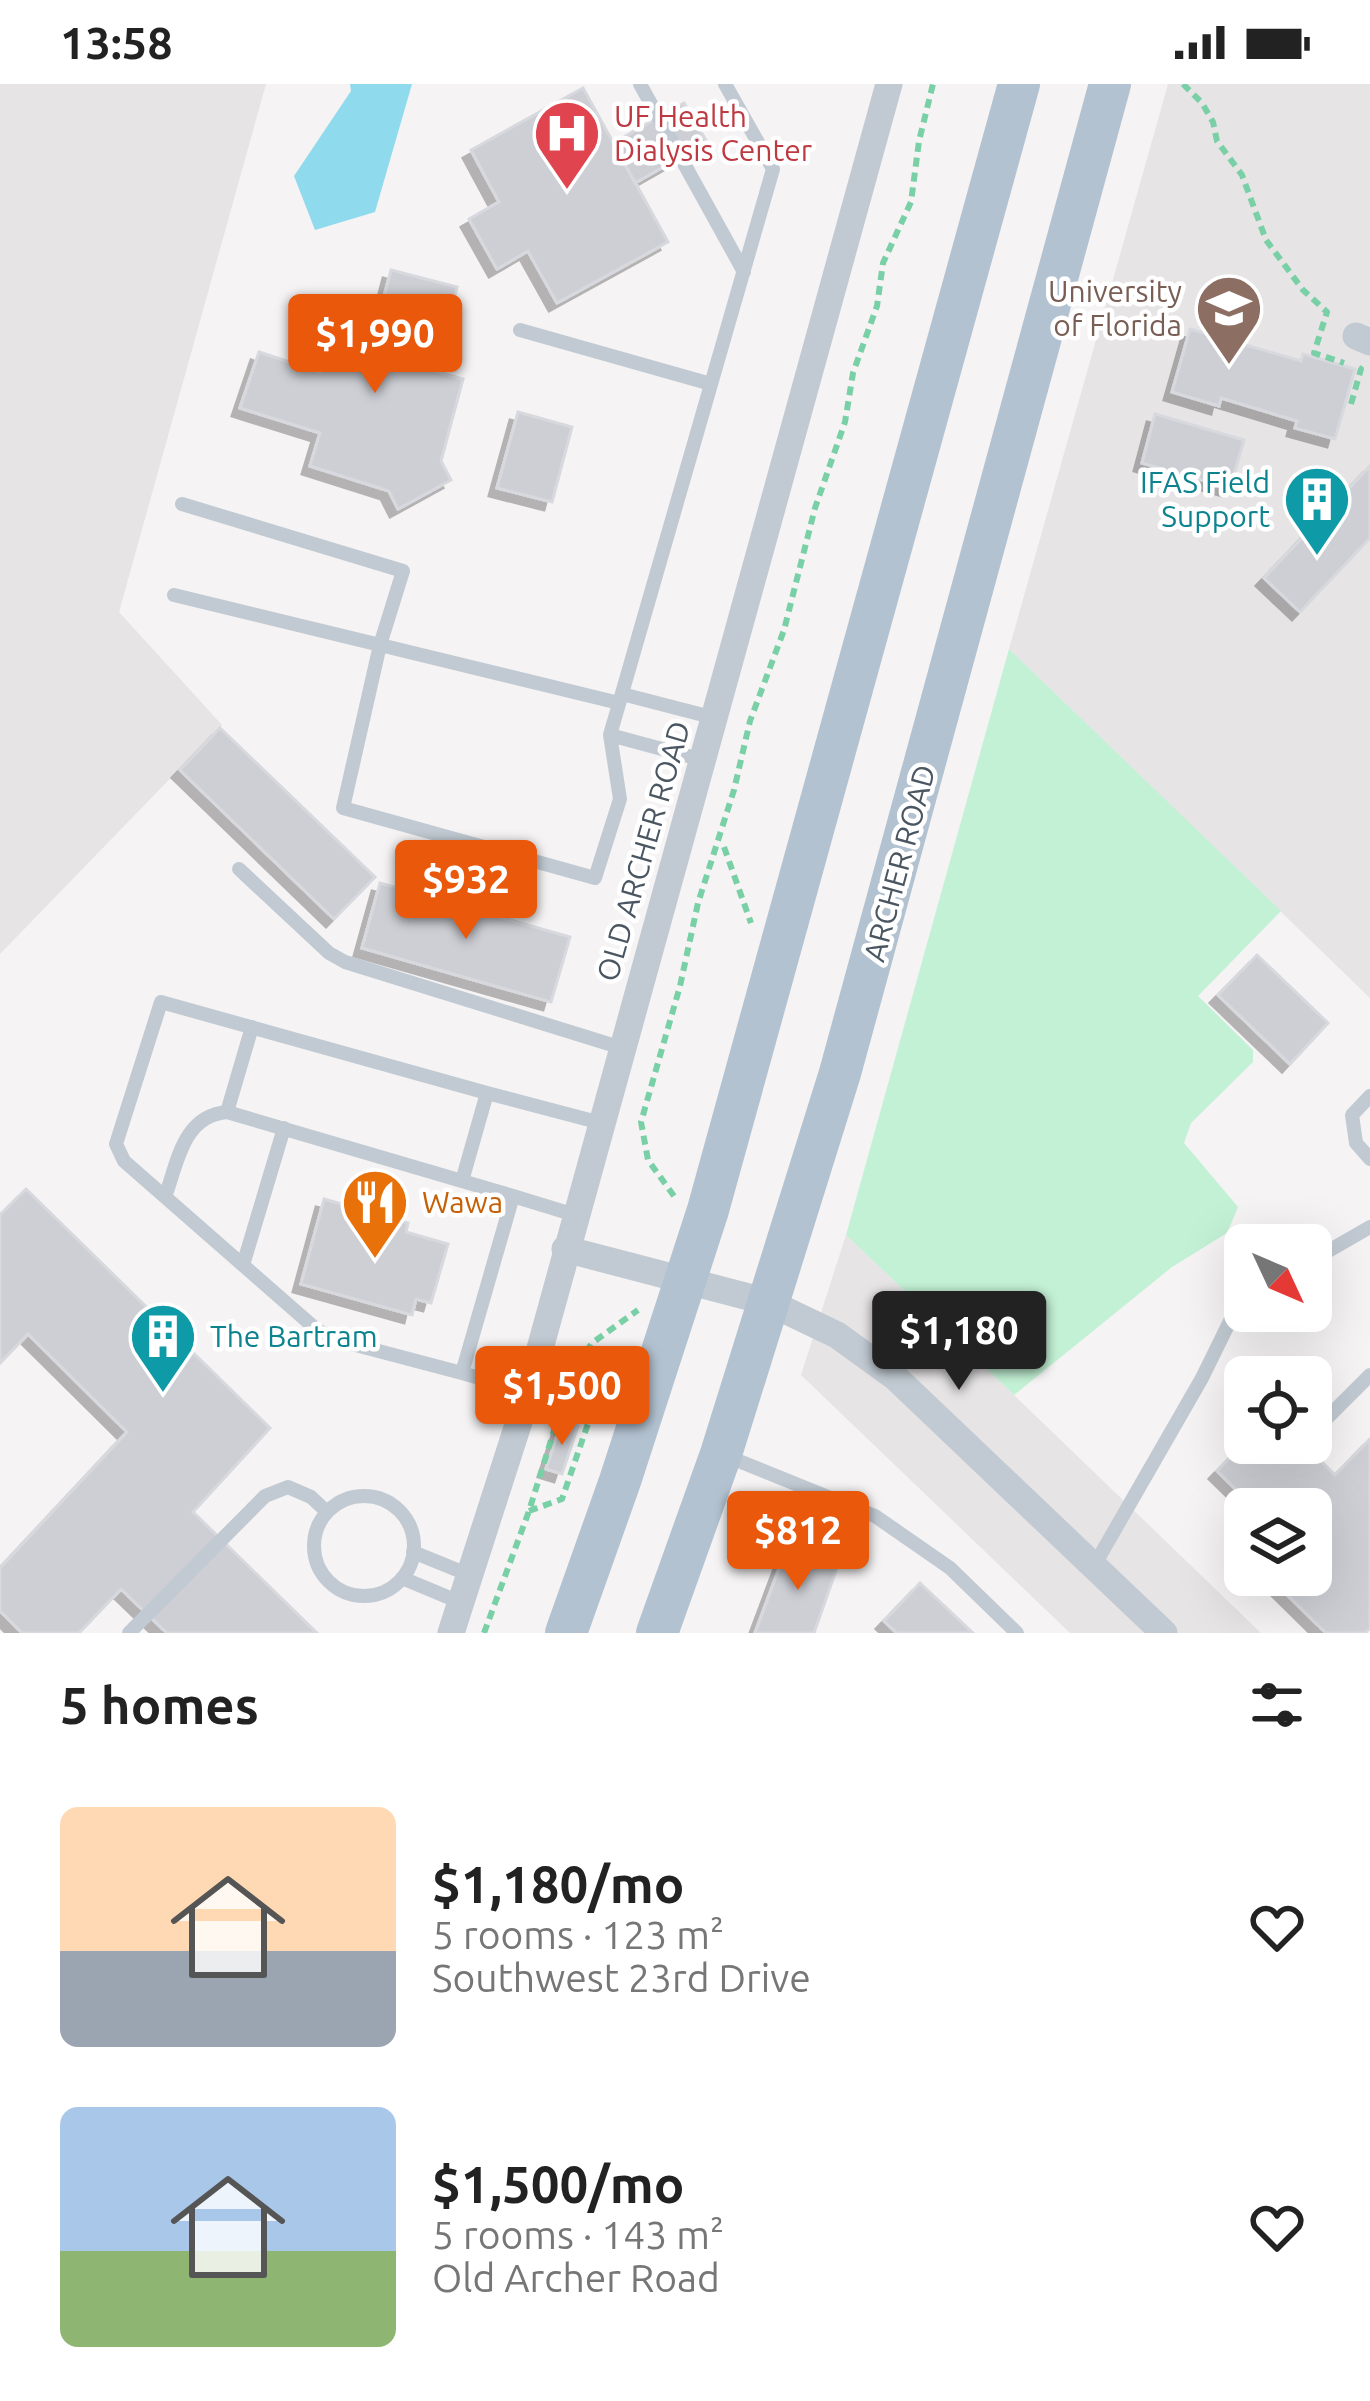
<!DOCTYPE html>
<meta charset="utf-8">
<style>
:root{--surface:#fff;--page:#f6f6f6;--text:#222;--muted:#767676;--accent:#ea580c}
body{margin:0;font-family:Ubuntu,sans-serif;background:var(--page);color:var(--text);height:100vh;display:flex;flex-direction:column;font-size:45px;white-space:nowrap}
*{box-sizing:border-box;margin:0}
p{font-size:39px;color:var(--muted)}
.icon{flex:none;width:66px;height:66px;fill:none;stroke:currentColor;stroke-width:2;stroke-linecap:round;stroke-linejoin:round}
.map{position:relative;height:1549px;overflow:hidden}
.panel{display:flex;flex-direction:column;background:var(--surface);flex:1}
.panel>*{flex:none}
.needle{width:78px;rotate:134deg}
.controls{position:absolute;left:1224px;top:1140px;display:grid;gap:24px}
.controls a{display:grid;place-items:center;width:108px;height:108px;border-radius:18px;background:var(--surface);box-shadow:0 12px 48px #0002;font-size:60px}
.price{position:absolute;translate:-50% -102px;padding:0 27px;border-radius:12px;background:var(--accent);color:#fff;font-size:39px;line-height:78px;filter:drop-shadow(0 3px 6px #0008)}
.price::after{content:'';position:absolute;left:50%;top:72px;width:36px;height:27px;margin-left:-18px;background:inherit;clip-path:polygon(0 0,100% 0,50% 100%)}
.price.current{background:#222;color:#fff}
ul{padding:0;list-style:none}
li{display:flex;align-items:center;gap:36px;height:300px;padding:0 60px}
li span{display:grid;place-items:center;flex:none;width:336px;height:240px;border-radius:18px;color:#555}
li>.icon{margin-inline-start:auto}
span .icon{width:144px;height:144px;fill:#fffc;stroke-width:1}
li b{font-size:51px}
h2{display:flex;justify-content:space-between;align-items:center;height:144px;padding:0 60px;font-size:51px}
.status{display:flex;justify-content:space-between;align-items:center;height:84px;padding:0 60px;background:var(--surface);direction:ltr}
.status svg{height:33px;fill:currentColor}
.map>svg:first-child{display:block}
.education{fill:#e6e4e5}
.green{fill:#c3f1d5}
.water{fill:#90daee}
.building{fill:#cdcfd5;stroke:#d7d9de;stroke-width:3;filter:url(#shadow)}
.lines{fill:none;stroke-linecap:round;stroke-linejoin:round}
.path{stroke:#7ad0a6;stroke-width:6;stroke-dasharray:9 6;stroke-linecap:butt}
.service{stroke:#c1cad2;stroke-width:14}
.minor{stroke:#c1cad2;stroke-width:27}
.primary{stroke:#b3c2d1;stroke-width:42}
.labels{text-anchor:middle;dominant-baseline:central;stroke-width:9;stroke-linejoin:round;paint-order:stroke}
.health-label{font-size:30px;fill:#be3a42;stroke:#fff;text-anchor:start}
.education-label{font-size:30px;fill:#785e54;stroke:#fff;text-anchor:end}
.culture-label{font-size:30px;fill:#0d838f;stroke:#fff;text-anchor:end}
.street-label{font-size:30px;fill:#4a5661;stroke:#fff}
.food-label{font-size:30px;fill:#c56008;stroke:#fff;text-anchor:start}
</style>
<div class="status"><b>13:58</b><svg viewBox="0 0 49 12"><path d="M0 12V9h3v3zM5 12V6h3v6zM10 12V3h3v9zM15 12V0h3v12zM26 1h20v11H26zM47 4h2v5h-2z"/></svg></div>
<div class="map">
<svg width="1370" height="1549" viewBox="0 0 1370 1549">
<defs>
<filter id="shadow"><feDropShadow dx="-8" dy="8" stdDeviation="0" flood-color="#0004"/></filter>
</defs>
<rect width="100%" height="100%" fill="#f5f3f3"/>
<!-- education -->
<path class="education" d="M0,0H266L119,528L222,641L0,870Z
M1168,0H1370V914L1009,565Z
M846,1151L1014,1311L1261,1549H1070L801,1291Z"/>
<!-- green -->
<path class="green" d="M1009,565L1281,827L1198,912L1253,966V978L1191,1039L1184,1059L1238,1123L1227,1149L1172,1183L1014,1311L846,1151Z"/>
<!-- water -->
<path class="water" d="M350,0H412L375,128L315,146L294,92L351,7Z"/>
<!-- building -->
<path class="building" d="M583,4L668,158L557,219L528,167L497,185L469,135L499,118L471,66Z
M684,19L707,58L635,99L613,59Z
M391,186L457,203L435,287L463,295L441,377L451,396L398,425L389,407L310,382L320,349L240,324L259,268L320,288L372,259Z
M1190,245L1301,277L1303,270L1355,285L1335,355L1295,344L1297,337L1221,314L1219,322L1172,308Z
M518,328L572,343L552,418L497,404Z
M1155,330L1244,356L1230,404L1142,379Z
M1370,382V454L1300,528L1264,494Z
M220,644L375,793L334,835L180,686Z
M380,799L570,853L551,918L362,864Z
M1257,871L1328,939L1290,980L1218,911Z
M26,1105L270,1344L193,1428L317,1549H167L121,1505L79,1549H22L0,1527V1484L127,1348L28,1250L0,1279V1131Z
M324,1115L408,1139L406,1148L448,1160L431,1219L416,1215L412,1231L301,1200Z
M562,1337L578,1342L562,1390L546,1385Z
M1370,1355V1544L1365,1549H1326L1267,1491H1311V1425H1256L1217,1387L1245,1358L1303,1359L1335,1391Z
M788,1461L839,1478L814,1549H755Z
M920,1499L973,1549H897L884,1537Z"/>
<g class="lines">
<!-- path -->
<path class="path" d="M1183,0L1202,19L1213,38L1217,57L1242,91L1266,156L1303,206L1327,228L1314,269L1344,279
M1351,320L1361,285L1357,283
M724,763L751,839
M674,1112L648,1076L641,1038L680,902L698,819L734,706L750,637L784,546L815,424L845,338L853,289L877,222L883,179L911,118L919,57L933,0
M529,1427L562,1415L602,1299
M484,1549L529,1427L572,1289L592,1259L638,1226"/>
<!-- service -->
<path class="service" d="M640,0L744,188
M520,246L711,300
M182,420L403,487L380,561L343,724L595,794L620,715L610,651L773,85L725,0
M174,511L619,619
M622,610L715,634
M610,651L703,676
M239,785L329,869L345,878L622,964
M1370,1012L1352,1031L1356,1059L1370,1075
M227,1028L252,943
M513,1112L575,1131
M165,1113C178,1077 183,1032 227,1028L462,1097
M1311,1177L1370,1143
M243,1181L284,1044
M462,1289L333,1255L316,1245L124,1077L116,1060L161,918L487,1009
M528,1308L462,1289L513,1112L462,1097L487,1009L601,1039
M1326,1335L1370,1291
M729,1373L875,1432L950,1484L1017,1549
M314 1462a50 50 0 1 1 100 0a50 50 0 1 1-100 0Z
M413,1468L472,1492
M1094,1482L1202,1294L1230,1237L1245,1225
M402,1494L462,1519
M129,1549L265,1412L288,1403L311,1413L327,1428"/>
<!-- minor -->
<path class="minor" d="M1356,252L1370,258
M565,1165L768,1218L837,1251L895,1293L1164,1549
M451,1549L525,1319L889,0"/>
<!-- primary -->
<path class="primary" d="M566,1549L620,1397L708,1126L1019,0
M657,1549L721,1370L840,989L1110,0"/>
</g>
<!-- icons -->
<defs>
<symbol id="hospital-pin" viewBox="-11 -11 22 30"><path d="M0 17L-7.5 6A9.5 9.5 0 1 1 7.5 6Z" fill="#e0444e" stroke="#fff"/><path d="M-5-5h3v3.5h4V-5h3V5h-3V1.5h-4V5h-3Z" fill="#fff"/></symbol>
<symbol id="university-pin" viewBox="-11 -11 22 30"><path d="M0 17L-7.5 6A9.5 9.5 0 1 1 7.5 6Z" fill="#8d6e63" stroke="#fff"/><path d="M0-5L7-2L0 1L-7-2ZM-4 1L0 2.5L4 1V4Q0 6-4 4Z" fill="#fff"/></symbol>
<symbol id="building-pin" viewBox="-11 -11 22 30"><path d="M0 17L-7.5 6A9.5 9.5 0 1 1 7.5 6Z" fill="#0f9aa8" stroke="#fff"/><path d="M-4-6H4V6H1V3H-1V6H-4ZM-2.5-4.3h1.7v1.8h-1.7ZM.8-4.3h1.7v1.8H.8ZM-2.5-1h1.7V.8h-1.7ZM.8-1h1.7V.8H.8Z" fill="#fff"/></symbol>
<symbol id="restaurant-pin" viewBox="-11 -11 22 30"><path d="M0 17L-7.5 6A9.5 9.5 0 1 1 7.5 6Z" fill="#e8710a" stroke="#fff"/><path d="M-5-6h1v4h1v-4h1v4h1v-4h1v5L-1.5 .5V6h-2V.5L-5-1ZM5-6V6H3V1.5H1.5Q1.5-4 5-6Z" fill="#fff"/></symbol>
</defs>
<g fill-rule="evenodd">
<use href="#hospital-pin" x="529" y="11" width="76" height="104"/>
<use href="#university-pin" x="1191" y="186" width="76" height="104"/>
<use href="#building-pin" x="1279" y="377" width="76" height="104"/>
<use href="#restaurant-pin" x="337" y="1080" width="76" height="104"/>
<use href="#building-pin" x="125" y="1214" width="76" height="104"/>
</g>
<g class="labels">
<!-- health labels -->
<g class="health-label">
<text x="614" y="32">UF Health<tspan x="614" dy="34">Dialysis Center</tspan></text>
</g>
<!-- education labels -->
<g class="education-label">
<text x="1182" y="207">University<tspan x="1182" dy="34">of Florida</tspan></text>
</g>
<!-- culture labels -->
<g class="culture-label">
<text x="1270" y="398">IFAS Field<tspan x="1270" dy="34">Support</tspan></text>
<text x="210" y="1252" text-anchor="start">The Bartram</text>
</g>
<!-- street labels -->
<g class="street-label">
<text transform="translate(643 767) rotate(-74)">OLD ARCHER ROAD</text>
<text transform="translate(899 779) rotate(-75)">ARCHER ROAD</text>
</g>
<!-- food labels -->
<g class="food-label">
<text x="422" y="1118">Wawa</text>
</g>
</g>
</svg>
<div class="controls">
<a><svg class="needle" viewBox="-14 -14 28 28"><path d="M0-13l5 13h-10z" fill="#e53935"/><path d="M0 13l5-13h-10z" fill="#767676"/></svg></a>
<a><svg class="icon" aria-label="locate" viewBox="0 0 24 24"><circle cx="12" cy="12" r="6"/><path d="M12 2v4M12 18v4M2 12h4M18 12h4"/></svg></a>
<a><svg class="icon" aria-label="layers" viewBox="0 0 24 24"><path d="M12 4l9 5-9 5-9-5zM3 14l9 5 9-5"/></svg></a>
</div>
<b class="price" style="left:375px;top:312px">$1,990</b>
<b class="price" style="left:466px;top:858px">$932</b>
<b class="price current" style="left:959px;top:1309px">$1,180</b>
<b class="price" style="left:562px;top:1364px">$1,500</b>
<b class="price" style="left:798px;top:1509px">$812</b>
</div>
<section class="panel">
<h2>5 homes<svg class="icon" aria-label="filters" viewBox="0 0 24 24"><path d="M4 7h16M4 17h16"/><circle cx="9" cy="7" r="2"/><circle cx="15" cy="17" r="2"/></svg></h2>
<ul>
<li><span style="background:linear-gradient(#ffd9b3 60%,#9aa5b1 0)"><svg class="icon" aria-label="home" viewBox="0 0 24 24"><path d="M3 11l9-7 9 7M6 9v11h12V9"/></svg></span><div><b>$1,180/mo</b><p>5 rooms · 123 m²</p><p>Southwest 23rd Drive</p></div><svg class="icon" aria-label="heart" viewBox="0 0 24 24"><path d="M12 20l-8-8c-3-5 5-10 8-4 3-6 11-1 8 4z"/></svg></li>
<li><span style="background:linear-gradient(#a9c7e8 60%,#8fb573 0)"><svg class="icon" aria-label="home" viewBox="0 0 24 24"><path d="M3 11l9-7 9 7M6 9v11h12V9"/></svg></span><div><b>$1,500/mo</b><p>5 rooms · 143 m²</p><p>Old Archer Road</p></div><svg class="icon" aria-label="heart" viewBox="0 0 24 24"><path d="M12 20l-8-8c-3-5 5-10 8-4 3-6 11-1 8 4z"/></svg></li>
</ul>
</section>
